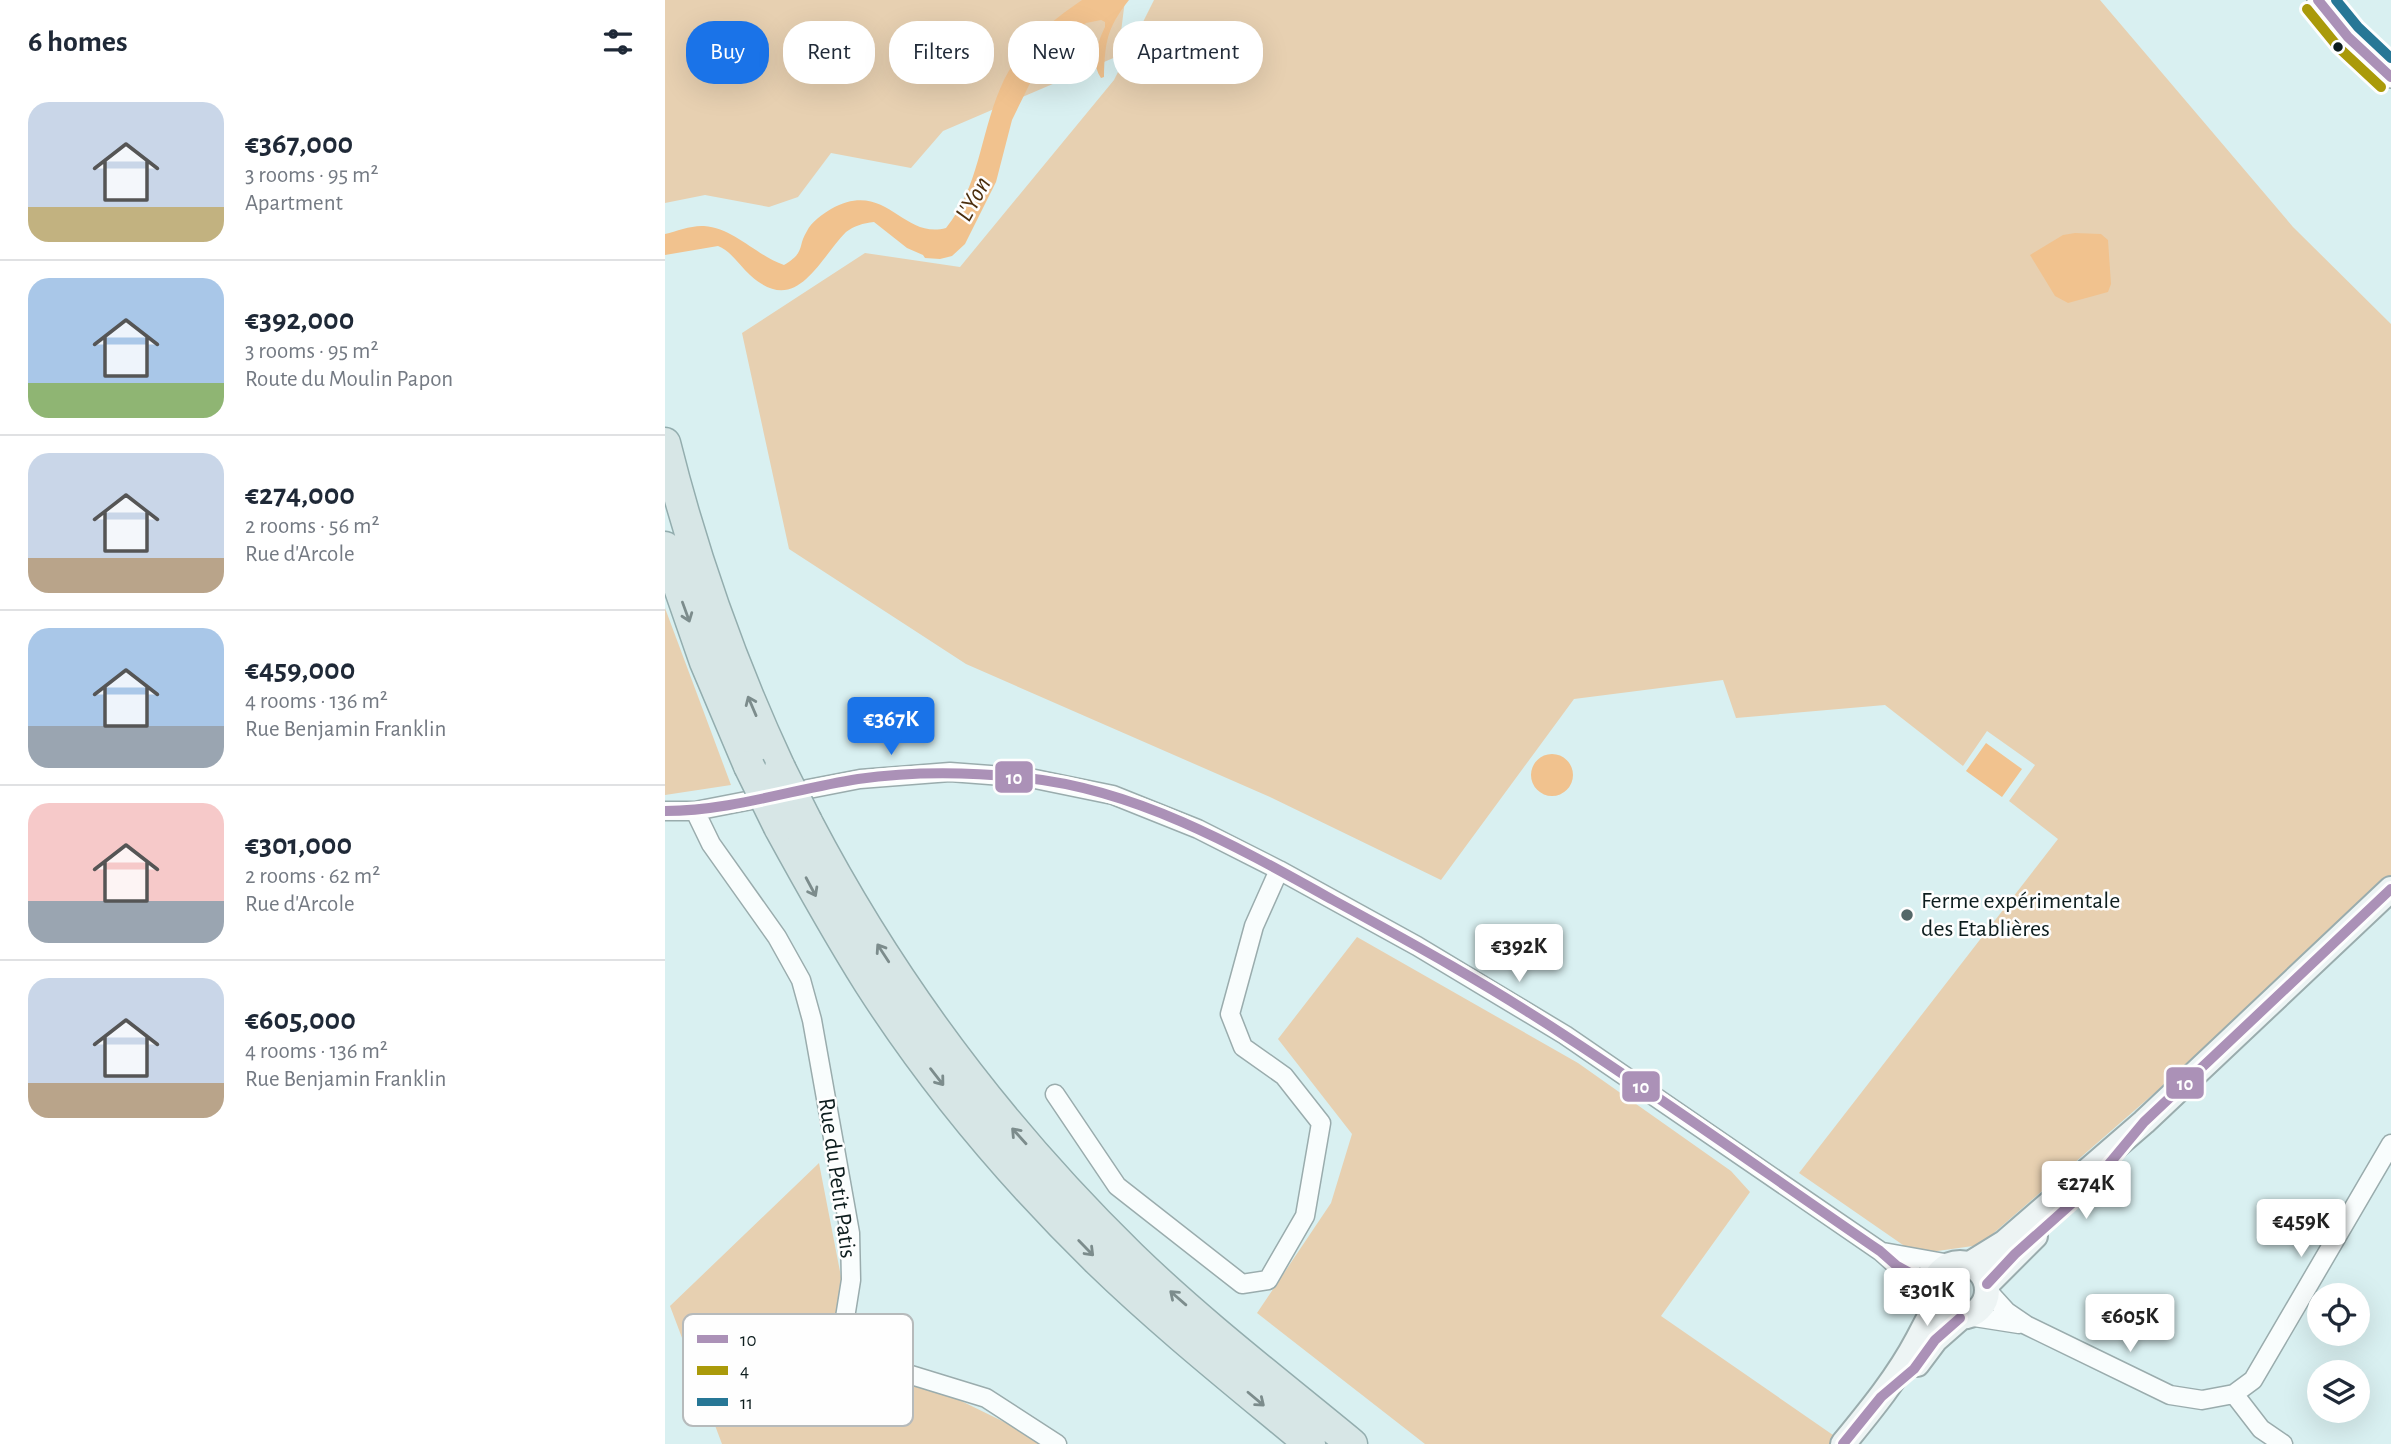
<!DOCTYPE html>
<meta charset="utf-8">
<style>
:root{--surface:#fff;--page:#f2f2f3;--text:#1f2937;--muted:#747a83;--line:#e0e1e3;--accent:#1a73e8}
body{margin:0;font-family:"Alegreya Sans",sans-serif;background:var(--page);color:var(--text);height:100vh;display:flex;flex-direction:column;font-size:26px;white-space:nowrap}
*{box-sizing:border-box;margin:0}
p{font-size:23px;color:var(--muted)}
.icon{flex:none;width:38px;height:38px;fill:none;stroke:currentColor;stroke-width:2;stroke-linecap:round;stroke-linejoin:round}
.map{position:relative;flex:1;overflow:hidden}
.sheet{display:flex;flex-direction:column;background:var(--surface);width:665px}
.sheet>*{flex:none}
.guide{position:absolute;left:21px;top:21px;width:665px;height:63px;display:flex;gap:14px}
.tools{position:absolute;left:1642px;top:1283px;display:grid;gap:14px}
.tools a{display:grid;place-items:center;width:63px;height:63px;border-radius:50%;background:var(--surface);box-shadow:0 7px 28px #0002;font-size:35px}
.price{position:absolute;translate:-50% -60px;padding:0 16px;border-radius:7px;background:#fff;color:#222;font-size:23px;line-height:46px;filter:drop-shadow(0 2px 4px #0008)}
.price::after{content:'';position:absolute;left:50%;top:42px;width:21px;height:16px;margin-left:-10px;background:inherit;clip-path:polygon(0 0,100% 0,50% 100%)}
.price.selected{background:var(--accent);color:#fff}
ul{padding:0;list-style:none}
li{display:flex;align-items:center;gap:21px;height:175px;padding:0 28px}
li+li{border-top:2px solid var(--line)}
li span{display:grid;place-items:center;flex:none;width:196px;height:140px;border-radius:21px;color:#555}
li>.icon{margin-inline-start:auto}
span .icon{width:84px;height:84px;fill:#fffc;stroke-width:1}
li b{font-size:30px}
h2{display:flex;justify-content:space-between;align-items:center;height:84px;padding:0 28px;font-size:30px}
.pill{padding:0 24px;border-radius:28px;background:var(--surface);box-shadow:0 7px 28px #0002;font-size:24px;line-height:63px}
.pill.selected{background:var(--accent);color:#fff}
main{display:flex;flex:1;min-height:0}
.map>svg:first-child{display:block}
.green{fill:#e7d0b1}
.water{fill:#f1c28e}
.lines{fill:none;stroke-linecap:round;stroke-linejoin:round}
.minor-casing{stroke:#9aacad;stroke-width:21}
.tertiary-casing{stroke:#9aacad;stroke-width:24}
.secondary-casing{stroke:#9aacad;stroke-width:28}
.trunk-casing{stroke:#93adae;stroke-width:33}
.minor{stroke:#f9fdfd;stroke-width:18}
.tertiary{stroke:#f9fdfd;stroke-width:21}
.secondary{stroke:#edf4f4;stroke-width:24}
.trunk{stroke:#d7e6e6;stroke-width:30}
.trunk-bridge-casing{stroke:#93adae;stroke-width:33;stroke-linecap:butt}
.trunk-bridge{stroke:#d7e6e6;stroke-width:30}
.bus-1-casing{stroke:#fefefe;stroke-width:16}
.bus-2-casing{stroke:#fefefe;stroke-width:16}
.bus-3-casing{stroke:#fefefe;stroke-width:16}
.bus-1{stroke:#ab91b7;stroke-width:10}
.bus-2{stroke:#aa9a0a;stroke-width:10}
.bus-3{stroke:#277796;stroke-width:10}
.oneway{stroke:#7c8c8c}
.bus-dot{fill:#0d1d1e;stroke:#fefefe;stroke-width:2.5}
.poi-dot{fill:#546768;stroke:#fefefe;stroke-width:2.5}
.labels{text-anchor:middle;dominant-baseline:central;stroke-width:5;stroke-linejoin:round;paint-order:stroke}
.poi-label{font-size:24px;fill:#0d1d1e;stroke:#fefefe;text-anchor:start}
.street-label{font-size:24px;fill:#0d1d1e;stroke:#fefefe}
.water-label{font-size:26px;font-style:italic;fill:#4b2d0c;stroke:#fefefe}
.key{fill:#fefefe;stroke:#b6babb;stroke-width:2}
.key-label{font-size:19px;fill:#0d1d1e}
.line-badge{stroke:#fefefe;stroke-width:2.5}
.badge-label{font-size:19px;text-anchor:middle;font-weight:bold;fill:#fff}
</style>
<main>
<section class="sheet">
<h2>6 homes<svg class="icon" aria-label="filters" viewBox="0 0 24 24"><path d="M4 7h16M4 17h16"/><circle cx="9" cy="7" r="2"/><circle cx="15" cy="17" r="2"/></svg></h2>
<ul>
<li><span style="background:linear-gradient(#c9d6e8 75%,#c2b280 0)"><svg class="icon" aria-label="home" viewBox="0 0 24 24"><path d="M3 11l9-7 9 7M6 9v11h12V9"/></svg></span><div><b>€367,000</b><p>3 rooms · 95 m²</p><p>Apartment</p></div></li>
<li><span style="background:linear-gradient(#a9c7e8 75%,#8fb573 0)"><svg class="icon" aria-label="home" viewBox="0 0 24 24"><path d="M3 11l9-7 9 7M6 9v11h12V9"/></svg></span><div><b>€392,000</b><p>3 rooms · 95 m²</p><p>Route du Moulin Papon</p></div></li>
<li><span style="background:linear-gradient(#c9d6e8 75%,#b9a48a 0)"><svg class="icon" aria-label="home" viewBox="0 0 24 24"><path d="M3 11l9-7 9 7M6 9v11h12V9"/></svg></span><div><b>€274,000</b><p>2 rooms · 56 m²</p><p>Rue d'Arcole</p></div></li>
<li><span style="background:linear-gradient(#a9c7e8 70%,#9aa5b1 0)"><svg class="icon" aria-label="home" viewBox="0 0 24 24"><path d="M3 11l9-7 9 7M6 9v11h12V9"/></svg></span><div><b>€459,000</b><p>4 rooms · 136 m²</p><p>Rue Benjamin Franklin</p></div></li>
<li><span style="background:linear-gradient(#f6c9c9 70%,#9aa5b1 0)"><svg class="icon" aria-label="home" viewBox="0 0 24 24"><path d="M3 11l9-7 9 7M6 9v11h12V9"/></svg></span><div><b>€301,000</b><p>2 rooms · 62 m²</p><p>Rue d'Arcole</p></div></li>
<li><span style="background:linear-gradient(#c9d6e8 75%,#b9a48a 0)"><svg class="icon" aria-label="home" viewBox="0 0 24 24"><path d="M3 11l9-7 9 7M6 9v11h12V9"/></svg></span><div><b>€605,000</b><p>4 rooms · 136 m²</p><p>Rue Benjamin Franklin</p></div></li>
</ul>
</section>
<div class="map">
<svg width="1726" height="1444" viewBox="0 0 1726 1444">
<rect width="100%" height="100%" fill="#d9f0f1"/>
<!-- green -->
<path class="green" d="M0,0H460L453,56L278,131L246,168L166,153L133,197L104,207L40,195L0,203Z
M489,0H1435L1628,227L1726,324V887L1315,1245L1251,1254L1134,1173L1393,839L1344,801L1370,765L1322,731L1298,766L1220,705L1071,718L1058,680L909,699L776,880L605,797L301,664L124,549L77,333L200,253L295,267L449,80Z
M0,608L66,785L0,795Z
M692,937L913,1063L1066,1171L1085,1192L996,1316L1181,1444H760L592,1313L666,1203L687,1134L613,1039Z
M154,1163L190,1349L384,1444H57L5,1306Z"/>
<!-- water -->
<path class="water" d="M417,0H464C442,28 440,41 439,77L436,78C425,62 432,44 440,27V22L436,20L421,23L405,35L394,38L372,61L367,79L347,120L331,182L300,244L287,256L275,259L260,258L258,255L242,248L209,222C198,223 189,226 181,232C152,262 131,317 85,275C75,266 65,250 53,246L0,255V234C12,231 27,225 39,226C69,228 92,256 119,265C141,252 132,247 142,231C146,222 158,214 166,209C221,178 237,240 281,228C314,187 315,136 335,89C350,51 383,23 417,0Z
M1410,233L1436,234L1443,240L1446,284L1443,292L1403,303L1390,296L1365,255L1398,235Z
M1321,743L1357,769L1337,797L1301,771Z
M866 775a21 21 0 1 1 42 0a21 21 0 1 1-42 0Z"/>
<g class="lines">
<defs>
<path id="minor" d="M0,811H30L195,779L285,772L365,778L448,795L533,829L614,870L752,946L900,1035L1215,1251L1232,1266L1267,1285
M30,811L46,844L112,937L136,980L147,1020L185,1233L186,1280L179,1324L184,1342L207,1363L321,1398L392,1444
M390,1094L452,1186L577,1284L603,1280L640,1216L656,1123L619,1076L578,1047L565,1014L589,926L614,870
M1218,1252L1285,1264
M1322,1290L1342,1312L1361,1325L1505,1395L1537,1400L1569,1394L1588,1380L1726,1144
M1303,1316L1354,1324
M1569,1394L1596,1429L1618,1444"/>
<path id="tertiary" d="M1653,0L1683,37L1726,77"/>
<path id="secondary" d="M1268 1290a27 27 0 1 1 54 0a27 27 0 1 1-54 0Z
M1305,1264L1339,1243L1479,1122L1726,889
M1322,1284L1370,1236
M1252,1364L1270,1340L1295,1318
M1178,1444C1205,1411 1233,1377 1253,1339C1259,1328 1264,1317 1272,1305"/>
<path id="trunk" d="M0,443C28,555 66,663 115,768
M0,547L40,662L84,766
M142,822C226,983 336,1129 466,1256C535,1323 613,1383 687,1444
M114,827C143,880 172,932 204,983C268,1083 348,1178 433,1261C500,1326 573,1384 645,1444"/>
</defs>
<!-- minor casing -->
<use href="#minor" class="minor-casing"/>
<!-- tertiary casing -->
<use href="#tertiary" class="tertiary-casing"/>
<!-- secondary casing -->
<use href="#secondary" class="secondary-casing"/>
<!-- trunk casing -->
<use href="#trunk" class="trunk-casing"/>
<!-- minor -->
<use href="#minor" class="minor"/>
<!-- tertiary -->
<use href="#tertiary" class="tertiary"/>
<!-- secondary -->
<use href="#secondary" class="secondary"/>
<!-- trunk -->
<use href="#trunk" class="trunk"/>
<defs>
<path id="trunk-bridge" d="M84,766L114,827
M115,768L142,822"/>
</defs>
<!-- trunk-bridge casing -->
<use href="#trunk-bridge" class="trunk-bridge-casing"/>
<!-- trunk-bridge -->
<use href="#trunk-bridge" class="trunk-bridge"/>
<defs>
<path id="bus-1" d="M1653,0L1683,37L1726,77
M0,811C65,811 129,789 193,779C249,771 306,772 362,778C473,790 573,847 668,900C747,943 827,987 902,1037C1008,1106 1111,1180 1215,1251L1232,1266L1267,1285
M1322,1284L1350,1254L1424,1188L1479,1122L1726,889
M1178,1444L1216,1397L1249,1369L1270,1340L1295,1318"/>
<path id="bus-2" d="M1642,9L1673,47L1716,87"/>
<path id="bus-3" d="M1671,0L1693,27L1726,58"/>
</defs>
<!-- bus-1 casing -->
<use href="#bus-1" class="bus-1-casing"/>
<!-- bus-2 casing -->
<use href="#bus-2" class="bus-2-casing"/>
<!-- bus-3 casing -->
<use href="#bus-3" class="bus-3-casing"/>
<!-- bus-1 -->
<use href="#bus-1" class="bus-1"/>
<!-- bus-2 -->
<use href="#bus-2" class="bus-2"/>
<!-- bus-3 -->
<use href="#bus-3" class="bus-3"/>
</g>
<!-- one-way arrows -->
<defs><path id="oneway-shaft" d="M-6 0H5M1.5-3L5.5 0L1.5 3" fill="none" stroke-width="1.6" stroke-linecap="round" stroke-linejoin="round" transform="scale(1.75)"/></defs>
<g class="oneway">
<use href="#oneway-shaft" transform="translate(21 612) rotate(70)"/>
<use href="#oneway-shaft" transform="translate(87 706) rotate(-113)"/>
<use href="#oneway-shaft" transform="translate(146 887) rotate(62)"/>
<use href="#oneway-shaft" transform="translate(218 953) rotate(-123)"/>
<use href="#oneway-shaft" transform="translate(272 1077) rotate(52)"/>
<use href="#oneway-shaft" transform="translate(354 1136) rotate(-132)"/>
<use href="#oneway-shaft" transform="translate(421 1248) rotate(46)"/>
<use href="#oneway-shaft" transform="translate(513 1298) rotate(-139)"/>
<use href="#oneway-shaft" transform="translate(591 1399) rotate(40)"/>
</g>
<!-- markers -->
<circle class="bus-dot" cx="1673" cy="47" r="6"/>
<circle class="poi-dot" cx="1242" cy="915" r="7"/>
<g class="labels">
<!-- poi labels -->
<g class="poi-label">
<text x="1256" y="901">Ferme expérimentale<tspan x="1256" dy="28">des Etablières</tspan></text>
</g>
<!-- street labels -->
<g class="street-label">
<text transform="translate(172 1178) rotate(82)">Rue du Petit Patis</text>
</g>
<!-- water labels -->
<g class="water-label">
<text transform="translate(308 199) rotate(-61)">L'Yon</text>
</g>
</g>
<!-- legend -->
<rect x="18" y="1314" width="230" height="112" rx="10" class="key"/>
<rect x="32" y="1335" width="31" height="8" fill="#ab91b7"/>
<rect x="32" y="1366" width="31" height="9" fill="#aa9a0a"/>
<rect x="32" y="1398" width="31" height="8" fill="#277796"/>
<g class="key-label">
<text x="75" y="1346">10</text>
<text x="75" y="1377">4</text>
<text x="75" y="1409">11</text>
</g>
<g class="line-badge">
<rect x="329" y="760" width="40" height="34" rx="7" fill="#ab91b7"/>
<rect x="1500" y="1066" width="40" height="34" rx="7" fill="#ab91b7"/>
<rect x="956" y="1070" width="40" height="33" rx="7" fill="#ab91b7"/>
</g>
<g class="badge-label">
<text x="349" y="784">10</text>
<text x="1520" y="1090">10</text>
<text x="976" y="1093">10</text>
</g>
</svg>
<div class="tools">
<a><svg class="icon" aria-label="locate" viewBox="0 0 24 24"><circle cx="12" cy="12" r="6"/><path d="M12 2v4M12 18v4M2 12h4M18 12h4"/></svg></a>
<a><svg class="icon" aria-label="layers" viewBox="0 0 24 24"><path d="M12 4l9 5-9 5-9-5zM3 14l9 5 9-5"/></svg></a>
</div>
<b class="price selected" style="left:226px;top:757px">€367K</b>
<b class="price" style="left:854px;top:984px">€392K</b>
<b class="price" style="left:1421px;top:1221px">€274K</b>
<b class="price" style="left:1636px;top:1259px">€459K</b>
<b class="price" style="left:1262px;top:1328px">€301K</b>
<b class="price" style="left:1465px;top:1354px">€605K</b>
<div class="guide">
<a class="pill selected">Buy</a>
<a class="pill">Rent</a>
<a class="pill">Filters</a>
<a class="pill">New</a>
<a class="pill">Apartment</a>
</div>
</div>
</main>
